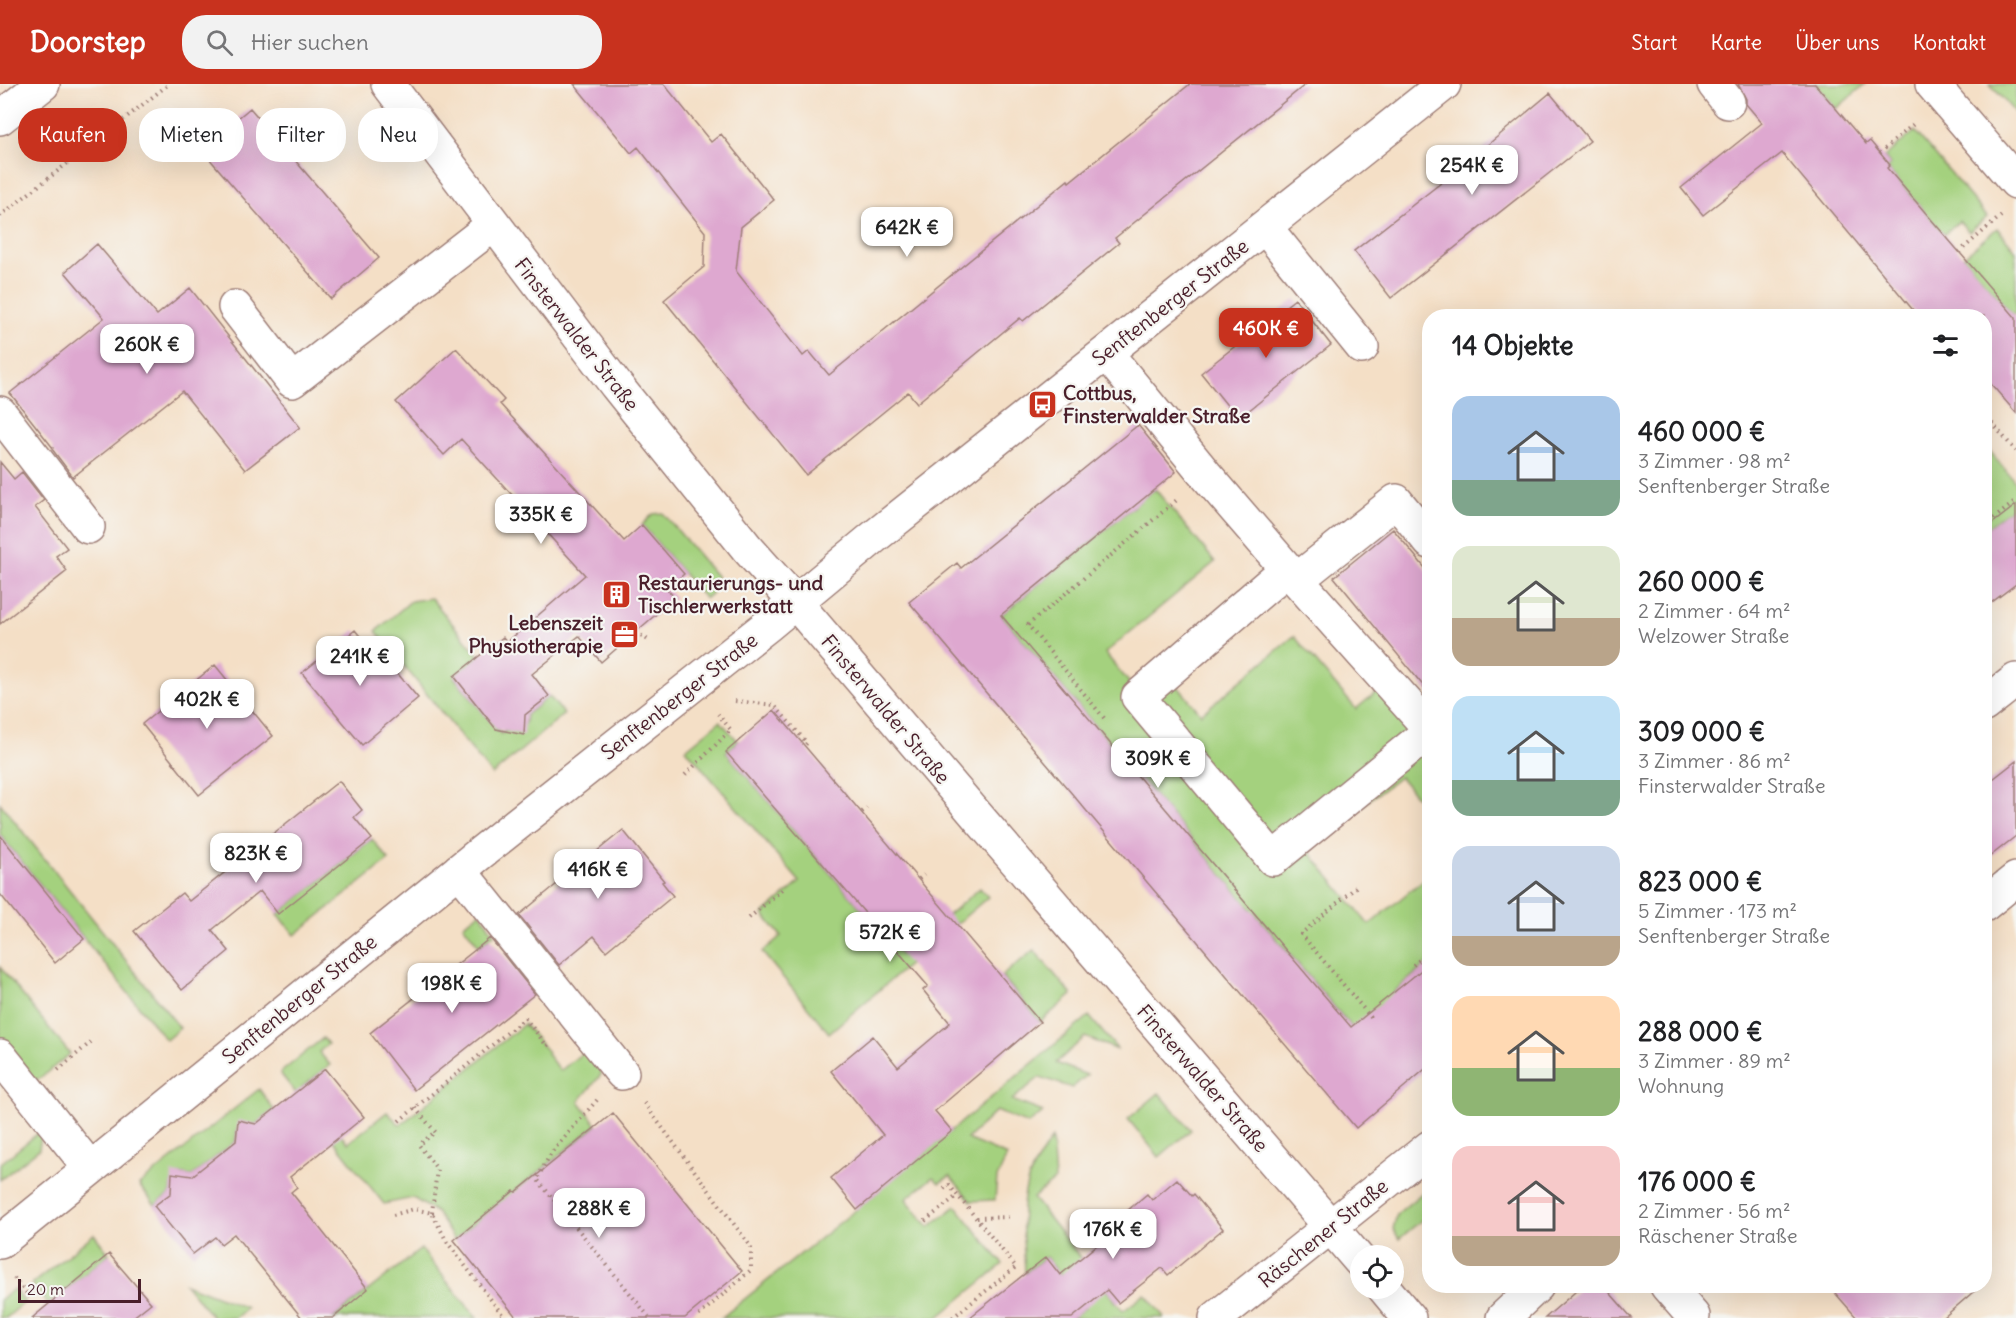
<!DOCTYPE html>
<html lang="de">
<meta charset="utf-8">
<style>
:root{--surface:#fff;--page:#f2f2f2;--text:#202124;--muted:#757577;--accent:#c8321e}
body{margin:0;font-family:Delius,sans-serif;background:var(--page);color:var(--text);height:100vh;display:flex;flex-direction:column;font-size:22px;white-space:nowrap}
*{box-sizing:border-box;margin:0}
p{font-size:20px;color:var(--muted)}
.icon{flex:none;width:33px;height:33px;fill:none;stroke:currentColor;stroke-width:2;stroke-linecap:round;stroke-linejoin:round}
.map{position:relative;flex:1;overflow:hidden}
.drawer{position:absolute;left:1422px;top:225px;width:570px;height:984px;display:flex;flex-direction:column;background:var(--surface);border-radius:24px;box-shadow:0 6px 24px #0002}
.drawer>*{flex:none}
.banner{position:absolute;left:18px;top:24px;width:570px;height:54px;display:flex;gap:12px}
.fabs{position:absolute;left:1350px;top:1161px;display:grid;gap:12px}
.fabs a{display:grid;place-items:center;width:54px;height:54px;border-radius:50%;background:var(--surface);box-shadow:0 6px 24px #0002;font-size:30px}
.scale{position:absolute;left:18px;bottom:15px;width:123px;box-sizing:border-box;padding-left:6px;border:3px solid #4a1f2b;border-top:0;font-size:16px;line-height:21px;white-space:nowrap;color:#4a1f2b;-webkit-text-stroke:4px #f6f6f2;paint-order:stroke}
.price{position:absolute;translate:-50% -51px;padding:0 14px;border-radius:12px;background:#fff;color:#222;font-size:20px;line-height:39px;filter:drop-shadow(0 2px 3px #0008)}
.price::after{content:'';position:absolute;left:50%;top:36px;width:18px;height:14px;margin-left:-9px;background:inherit;clip-path:polygon(0 0,100% 0,50% 100%)}
.price.current{background:var(--accent);color:#fff}
ul{padding:0;list-style:none}
li{display:flex;align-items:center;gap:18px;height:150px;padding:0 30px}
li span{display:grid;place-items:center;flex:none;width:168px;height:120px;border-radius:18px;color:#555}
li>.icon{margin-inline-start:auto}
span .icon{width:72px;height:72px;fill:#fffc;stroke-width:1}
li b{font-size:26px}
h2{display:flex;justify-content:space-between;align-items:center;height:72px;padding:0 30px;font-size:26px}
.pill{padding:0 21px;border-radius:24px;background:var(--surface);box-shadow:0 6px 24px #0002;font-size:21px;line-height:54px}
.pill.current{background:var(--accent);color:#fff}
header{display:flex;align-items:center;gap:36px;box-sizing:border-box;height:84px;padding:0 30px;background:var(--accent);color:#fff}
header strong{font-size:28px}
nav{display:flex;gap:33px;margin-inline-start:auto;font-size:21px}
.search{width:420px;height:54px;background:var(--page);display:flex;align-items:center;gap:15px;box-sizing:border-box;padding:0 21px;border-radius:24px;color:var(--muted);font-size:22px}
.map>svg:first-child{display:block}
.green{fill:#a4d17e;stroke:#777854;stroke-width:1.5}
.building{fill:#dea8d0}
.lines{fill:none;stroke-linecap:round;stroke-linejoin:round}
.minor-casing{stroke:#9f7f78;stroke-width:36}
.path{stroke:#9f7f78;stroke-width:4;stroke-dasharray:1.5 4.5;stroke-linecap:butt}
.minor{stroke:#fff;stroke-width:33}
.labels{text-anchor:middle;dominant-baseline:central;stroke-width:4.5;stroke-linejoin:round;paint-order:stroke}
.street-label{font-size:20px;fill:#4a1f2b;stroke:#f6f6f2}
.poi-label{font-size:20px;font-weight:bold;fill:#4a1f2b;stroke:#f6f6f2;text-anchor:start}
</style>
<header>
<strong>Doorstep</strong>
<div class="search"><svg class="icon" aria-label="search" viewBox="0 0 24 24"><circle cx="10" cy="10" r="6"/><path d="M15 15l6 6"/></svg>Hier suchen</div>
<nav><a>Start</a><a>Karte</a><a>Über uns</a><a>Kontakt</a></nav>
</header>
<div class="map">
<svg width="2016" height="1234" viewBox="0 0 2016 1234">
<rect width="100%" height="100%" fill="#f6f6f2"/>
<filter id="ink" filterUnits="userSpaceOnUse"><feTurbulence type="fractalNoise" baseFrequency=".0167" numOctaves="2"/><feDisplacementMap in="SourceGraphic" scale="12" xChannelSelector="R" yChannelSelector="G"/><feConvolveMatrix kernelMatrix="1 2 1 2 8 2 1 2 1" color-interpolation-filters="sRGB"/></filter>
<filter id="wash" filterUnits="userSpaceOnUse"><feTurbulence type="fractalNoise" baseFrequency=".008" numOctaves="4" result="noise"/><feDisplacementMap in="SourceGraphic" scale="24" xChannelSelector="R" yChannelSelector="G"/><feGaussianBlur stdDeviation="1.35" result="paint"/><feColorMatrix in="noise" values="0 0 0 0 0 0 0 0 0 0 0 0 0 0 0 0 0 1.4 0 .05"/><feComposite in="paint" operator="in"/></filter>
<g filter="url(#wash)">
<rect width="100%" height="100%" fill="#f4dfc6"/>
<!-- green -->
<path class="green" d="M1815,0H1865L1836,25Z
M1990,0H2016V30Z
M1915,47L1987,133L1969,148L1959,137L1944,151L1887,84L1890,81L1884,73Z
M1997,144L2016,167V229L2013,231L1963,173Z
M1984,360L2016,399V421L1984,446Z
M1155,405L1215,478L1105,569L1132,602L1159,580L1201,630L1294,552L1356,625L1380,605L1429,664V728L1400,693L1306,764L1369,841L1429,791V878L1396,906L1360,953L1001,531Z
M663,429L717,493L714,507L705,515L642,441L653,430Z
M431,514L479,572L454,593L501,650L506,647L520,645L525,639L526,631L549,612L564,630L492,691L376,547L411,517Z
M720,637L738,657L726,668L901,871L980,804L988,813L829,949L762,868L781,852L763,830L800,798L686,665Z
M0,719L180,944L166,956L0,751Z
M372,755L389,776L295,851L278,830Z
M480,828L494,850L479,862L463,841Z
M1034,866L1072,911L1040,938L1002,892Z
M0,883L70,970L35,998L0,954Z
M1089,932L1118,966L1085,953L1056,979L1087,991L1072,1004L1040,993L1012,1016L1043,1028L1028,1040L996,1027L967,1055L1007,1072L997,1094L995,1116L971,1117L950,1092L939,1099L933,1093L906,1115L929,1143L956,1122L1003,1180L937,1234H721L868,1116Z
M524,940L548,968L547,970L560,987L592,961L602,974L601,991L579,1017L597,1041L454,1156L436,1128L413,1114L384,1120L280,989L323,954L328,960L319,968L330,981L302,1003L348,1059L387,1028L400,1041Z
M259,1005L274,1026L256,1040L237,1046L236,1057L192,1092L180,1090L172,1098L171,1109L155,1121L139,1101Z
M1159,1009L1191,1046L1159,1073L1128,1035Z
M42,1046L39,1065L0,1096V1080Z
M1052,1054L1055,1096L1033,1114L1123,1227L1145,1210L1164,1233L1163,1234H1072L1086,1223L1046,1173L1025,1189C1024,1162 1019,1125 1027,1100C1032,1083 1043,1068 1052,1054Z
M1429,1103V1130L1399,1155L1393,1145L1397,1130Z
M94,1150L109,1170L48,1221L32,1200Z
M421,1165L477,1234H333Z
M185,1200L247,1224L235,1234H213Z
M14,1205L25,1218L6,1234H0V1216Z"/>
<g id="blocks">
<!-- building -->
<path class="building" d="M574,0H664L711,58L721,50L774,116L741,143L736,187L803,272L809,267L829,291L1068,96L1069,98L1190,0H1306L1115,154L1119,159L1023,237L1020,234L917,319L908,308L806,391L664,216L704,183L705,148L638,63L631,69Z
M1738,0H1815L1866,60L1870,57L1890,81L1887,84L2016,234V329L1984,292V232H1918L1782,69L1703,131L1681,104L1762,39L1746,20V15Z
M1550,9L1590,57L1391,214L1354,167L1455,88Z
M250,24L379,174L331,215L201,65Z
M97,160L157,231L190,204L300,343L245,386L182,307L73,393L52,365L53,364L10,309L104,234L65,188Z
M1295,215L1331,261L1238,335L1201,289Z
M456,264L504,316L500,320L624,457L642,441L684,490L667,505L675,514L601,578L579,552L532,590L549,612L525,631L524,651L496,645L454,592L503,553L507,558L585,491L461,355L444,371L396,318Z
M1138,341L1176,388L1001,531L1351,943L1430,879V981L1356,1044L909,518L957,479L961,484Z
M0,378L14,395L22,388L44,416L35,423L67,464L56,472L67,487L0,540Z
M2016,421V500L1984,524V446Z
M1393,445L1430,490V610L1334,493Z
M355,546L384,582L388,578L418,614L362,661L302,589Z
M215,581L273,652L199,711L142,640Z
M774,626L1040,938L935,1027L952,1047L857,1126L831,1094L883,1051L831,987L873,952L898,983L950,939L923,906L928,902L726,668Z
M2016,677V752L1984,777V702Z
M339,697L362,726L354,733L372,755L278,830L260,807L212,846L229,867L182,906L134,847L182,809L189,817Z
M623,746L664,797L662,798L673,812L606,867L594,852L559,881L519,831Z
M0,751L84,855L55,879L0,810Z
M490,854L535,910L414,1006L370,949Z
M325,985L364,1033L290,1093L297,1103L291,1108L368,1205L333,1234H302L234,1150L221,1160L215,1153L193,1170L154,1122L171,1109L172,1089L192,1092L236,1057L238,1036L256,1040Z
M613,1029L742,1187L685,1234H517L454,1156L514,1107L516,1108Z
M1177,1095L1192,1112L1194,1110L1223,1145L1168,1191L1162,1184L1118,1219L1107,1206L1072,1234H969L1046,1173L1060,1191L1124,1139L1120,1133L1147,1110L1152,1116Z
M109,1170L151,1219L132,1234H32Z
M1582,1202H1604L1632,1234H1545Z
M1829,1202H1980L1943,1234H1857Z"/>
</g>
</g>
<g filter="url(#ink)">
<use href="#blocks" fill-opacity="0" stroke="#9f7f78" stroke-width="1.5"/>
<g class="lines">
<defs>
<path id="minor" d="M388,0L616,301L747,464L795,518L984,740L1360,1177
M1714,0L1728,18
M1932,0L2016,98
M0,34L43,0
M1265,143L1362,263
M235,223L292,297L493,141
M1106,269L1206,391L1287,485L1430,645
M0,329L88,443
M1287,485L1138,613L1273,775L1430,647
M1298,495L1396,417L1430,458
M1984,621L2016,596
M459,786L622,989
M1984,821L2016,795
M0,972L90,1084
M0,1158L478,771L768,541L874,453L1444,0
M1667,1202L1693,1232
M1384,1204L1409,1234
M1216,1234L1430,1063
M1503,1234L1537,1202"/>
</defs>
<!-- minor casing -->
<use href="#minor" class="minor-casing"/>
<!-- path -->
<path class="path" d="M1880,69L1916,38
M0,132L169,0
M1959,168L2001,132
M1984,330L2016,367
M1984,442L2016,417
M636,548L648,556
M735,617L774,621L807,659L804,662
M1104,634L1028,541L1178,415
M685,691L731,646L718,630
M862,728L867,724
M919,795L924,791
M1356,803L1301,850L1373,936
M749,834L783,805
M1413,881L1430,868
M525,934L547,962L549,960
M58,986L91,958
M597,1016L551,1069L537,1095L650,1234
M644,1019L751,1163V1186L696,1234
M415,1024L438,1051
M399,1037L529,931
M944,1105L949,1101L1016,1183L952,1234
M432,1129L437,1085L419,1061L435,1048
M393,1131L414,1125L432,1129L447,1158L505,1234
M977,1134L1011,1133
M925,1137L958,1111
M14,1194L30,1213"/>
<!-- minor -->
<use href="#minor" class="minor"/>
</g>
</g>
<!-- icons -->
<defs>
<symbol id="bus-square" viewBox="-11 -11 22 22"><rect x="-9" y="-9" width="18" height="18" rx="4" fill="#c8321e" stroke="#f6f6f2"/><path d="M-5-6H5V4H4V6H2V4H-2V6H-4V4H-5ZM-3.5-4V0h7V-4ZM-3.5 1.2v1.5H-2V1.2ZM2 1.2v1.5H3.5V1.2Z" fill="#fff"/></symbol>
<symbol id="building-square" viewBox="-11 -11 22 22"><rect x="-9" y="-9" width="18" height="18" rx="4" fill="#c8321e" stroke="#f6f6f2"/><path d="M-4-6H4V6H1V3H-1V6H-4ZM-2.5-4.3h1.7v1.8h-1.7ZM.8-4.3h1.7v1.8H.8ZM-2.5-1h1.7V.8h-1.7ZM.8-1h1.7V.8H.8Z" fill="#fff"/></symbol>
<symbol id="office-square" viewBox="-11 -11 22 22"><rect x="-9" y="-9" width="18" height="18" rx="4" fill="#c8321e" stroke="#f6f6f2"/><path d="M-6-3h4V-5.5h4V-3h4V5H-6ZM-1-4.5V-3h2v-1.5ZM-6 0V1H6V0Z" fill="#fff"/></symbol>
</defs>
<g fill-rule="evenodd">
<use href="#bus-square" x="1026" y="304" width="33" height="33"/>
<use href="#building-square" x="600" y="494" width="33" height="33"/>
<use href="#office-square" x="608" y="534" width="33" height="33"/>
</g>
<g class="labels">
<!-- street labels -->
<g class="street-label">
<text transform="translate(1170 218) rotate(-38)">Senftenberger Straße</text>
<text transform="translate(577 250) rotate(52)">Finsterwalder Straße</text>
<text transform="translate(679 612) rotate(-38)">Senftenberger Straße</text>
<text transform="translate(886 625) rotate(50)">Finsterwalder Straße</text>
<text transform="translate(299 915) rotate(-39)">Senftenberger Straße</text>
<text transform="translate(1203 994) rotate(49)">Finsterwalder Straße</text>
<text transform="translate(1323 1149) rotate(-39)">Räschener Straße</text>
</g>
<!-- poi labels -->
<g class="poi-label">
<text x="1063" y="308">Cottbus,<tspan x="1063" dy="23">Finsterwalder Straße</tspan></text>
<text x="638" y="498">Restaurierungs- und<tspan x="638" dy="23">Tischlerwerkstatt</tspan></text>
<text x="603" y="538" text-anchor="end">Lebenszeit<tspan x="603" dy="23">Physiotherapie</tspan></text>
</g>
</g>
</svg>
<div class="fabs">
<a><svg class="icon" aria-label="locate" viewBox="0 0 24 24"><circle cx="12" cy="12" r="6"/><path d="M12 2v4M12 18v4M2 12h4M18 12h4"/></svg></a>
</div>
<div class="scale">20 m</div>
<b class="price" style="left:1472px;top:112px">254K €</b>
<b class="price" style="left:907px;top:174px">642K €</b>
<b class="price current" style="left:1266px;top:275px">460K €</b>
<b class="price" style="left:147px;top:291px">260K €</b>
<b class="price" style="left:541px;top:461px">335K €</b>
<b class="price" style="left:360px;top:603px">241K €</b>
<b class="price" style="left:207px;top:646px">402K €</b>
<b class="price" style="left:1158px;top:705px">309K €</b>
<b class="price" style="left:256px;top:800px">823K €</b>
<b class="price" style="left:598px;top:816px">416K €</b>
<b class="price" style="left:890px;top:879px">572K €</b>
<b class="price" style="left:452px;top:930px">198K €</b>
<b class="price" style="left:599px;top:1155px">288K €</b>
<b class="price" style="left:1113px;top:1176px">176K €</b>
<div class="banner">
<a class="pill current">Kaufen</a>
<a class="pill">Mieten</a>
<a class="pill">Filter</a>
<a class="pill">Neu</a>
</div>
<section class="drawer">
<h2>14 Objekte<svg class="icon" aria-label="filters" viewBox="0 0 24 24"><path d="M4 7h16M4 17h16"/><circle cx="9" cy="7" r="2"/><circle cx="15" cy="17" r="2"/></svg></h2>
<ul>
<li><span style="background:linear-gradient(#a9c7e8 70%,#7fa58c 0)"><svg class="icon" aria-label="home" viewBox="0 0 24 24"><path d="M3 11l9-7 9 7M6 9v11h12V9"/></svg></span><div><b>460 000 €</b><p>3 Zimmer · 98 m²</p><p>Senftenberger Straße</p></div></li>
<li><span style="background:linear-gradient(#dfe7d0 60%,#b9a48a 0)"><svg class="icon" aria-label="home" viewBox="0 0 24 24"><path d="M3 11l9-7 9 7M6 9v11h12V9"/></svg></span><div><b>260 000 €</b><p>2 Zimmer · 64 m²</p><p>Welzower Straße</p></div></li>
<li><span style="background:linear-gradient(#bfe0f5 70%,#7fa58c 0)"><svg class="icon" aria-label="home" viewBox="0 0 24 24"><path d="M3 11l9-7 9 7M6 9v11h12V9"/></svg></span><div><b>309 000 €</b><p>3 Zimmer · 86 m²</p><p>Finsterwalder Straße</p></div></li>
<li><span style="background:linear-gradient(#c9d6e8 75%,#b9a48a 0)"><svg class="icon" aria-label="home" viewBox="0 0 24 24"><path d="M3 11l9-7 9 7M6 9v11h12V9"/></svg></span><div><b>823 000 €</b><p>5 Zimmer · 173 m²</p><p>Senftenberger Straße</p></div></li>
<li><span style="background:linear-gradient(#ffd9b3 60%,#8fb573 0)"><svg class="icon" aria-label="home" viewBox="0 0 24 24"><path d="M3 11l9-7 9 7M6 9v11h12V9"/></svg></span><div><b>288 000 €</b><p>3 Zimmer · 89 m²</p><p>Wohnung</p></div></li>
<li><span style="background:linear-gradient(#f6c9c9 75%,#b9a48a 0)"><svg class="icon" aria-label="home" viewBox="0 0 24 24"><path d="M3 11l9-7 9 7M6 9v11h12V9"/></svg></span><div><b>176 000 €</b><p>2 Zimmer · 56 m²</p><p>Räschener Straße</p></div></li>
</ul>
</section>
</div>
